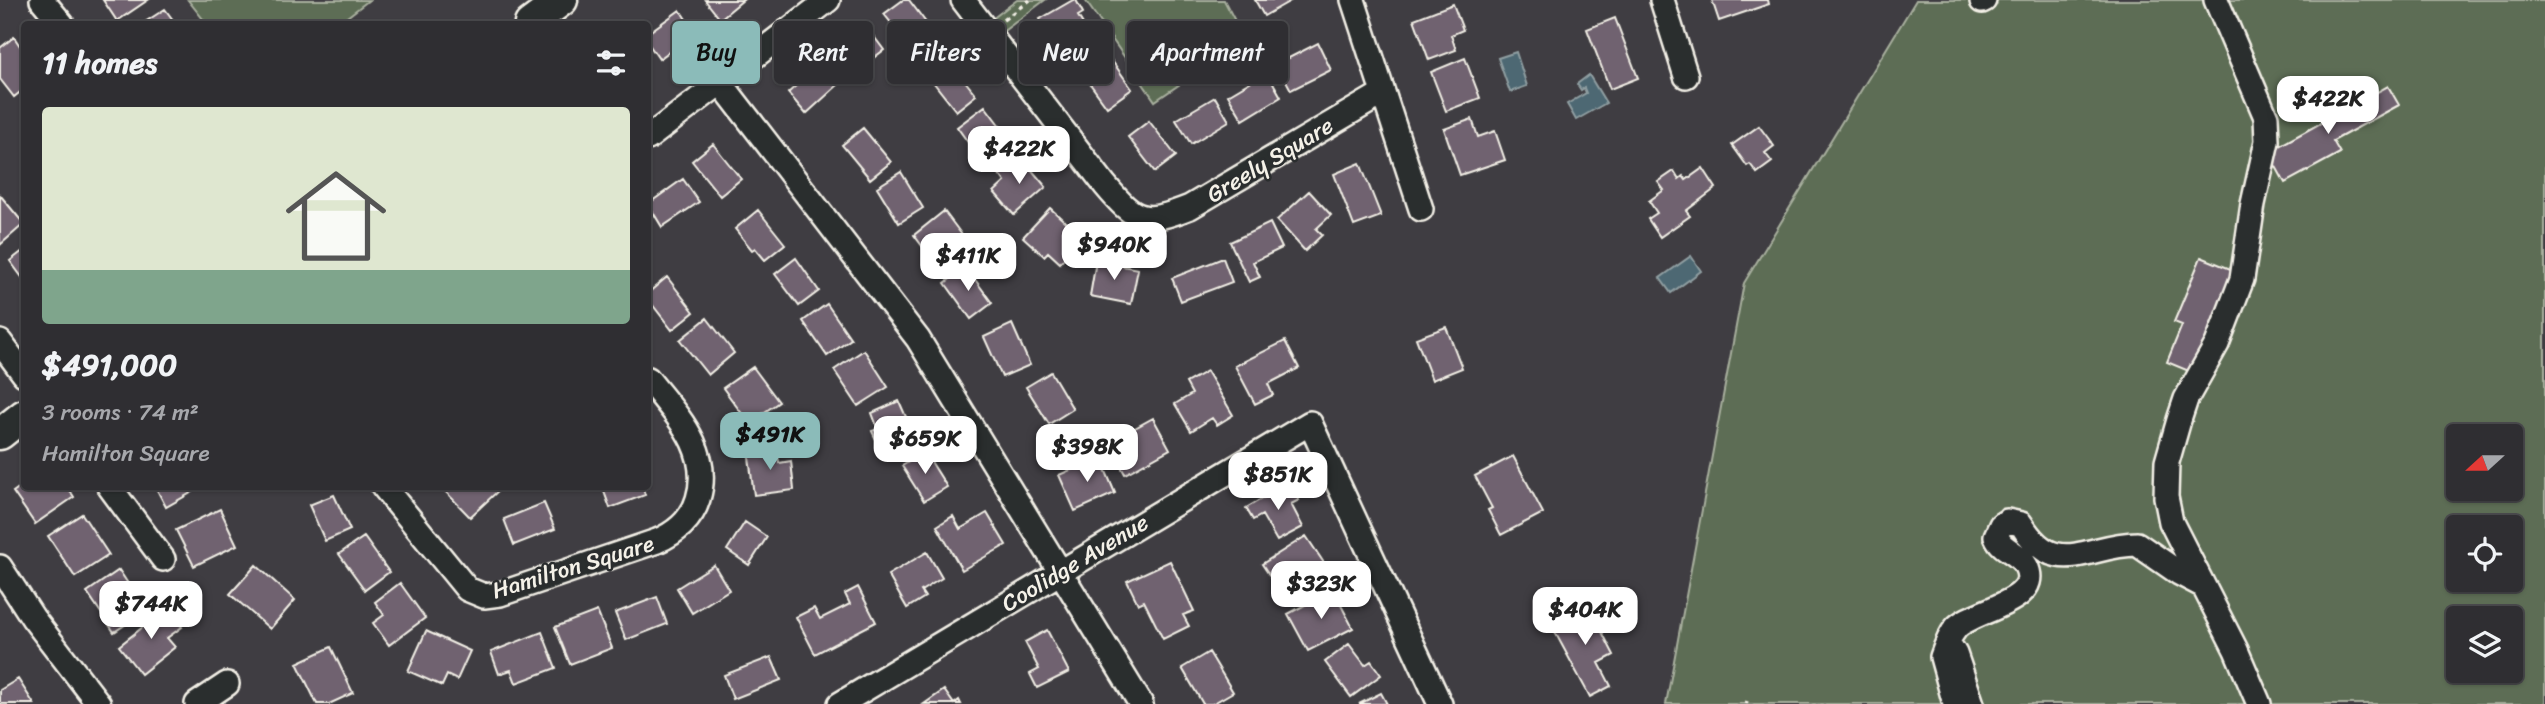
<!DOCTYPE html>
<meta charset="utf-8">
<style>
:root{--surface:#2f2e32;--page:#37363a;--text:#f1f3f6;--muted:#a7a8ac;--line:#4a4a4d;--accent:#8bbbb9}
body{margin:0;font-family:Sriracha,sans-serif;background:var(--page);color:var(--text);height:100vh;display:flex;flex-direction:column;font-size:26px;white-space:nowrap}
*{box-sizing:border-box;margin:0}
p{font-size:23px;color:var(--muted)}
.icon{flex:none;width:38px;height:38px;fill:none;stroke:currentColor;stroke-width:2;stroke-linecap:round;stroke-linejoin:round}
.map{position:relative;flex:1;overflow:hidden}
.panel{position:absolute;left:21px;top:21px;width:630px;height:469px;display:flex;flex-direction:column;background:var(--surface);border-radius:7px;box-shadow:0 2px 5px #0004,0 0 0 2px var(--line)}
.panel>*{flex:none}
.top-card{position:absolute;left:672px;top:21px;width:665px;height:63px;display:flex;gap:14px}
.needle{width:46px;rotate:249deg}
.buttons{position:absolute;left:2446px;top:424px;display:grid;gap:14px}
.buttons a{display:grid;place-items:center;width:77px;height:77px;border-radius:7px;background:var(--surface);box-shadow:0 2px 5px #0004,0 0 0 2px var(--line);font-size:35px}
.price{position:absolute;translate:-50% -60px;padding:0 16px;border-radius:14px;background:#fff;color:#222;font-size:23px;line-height:46px;filter:drop-shadow(0 2px 4px #0008)}
.price::after{content:'';position:absolute;left:50%;top:42px;width:21px;height:16px;margin-left:-10px;background:inherit;clip-path:polygon(0 0,100% 0,50% 100%)}
.price.current{background:var(--accent);color:#111}
ul{padding:0;list-style:none}
li{display:grid;align-content:center;gap:14px;height:371px;padding:0 21px}
li+li{border-top:2px solid var(--line)}
li span{display:grid;place-items:center;height:217px;border-radius:7px;color:#555}
li>.icon{margin-inline-start:auto}
span .icon{width:126px;height:126px;fill:#fffc;stroke-width:1}
li b{font-size:30px}
h2{display:flex;justify-content:space-between;align-items:center;height:84px;padding:0 21px;font-size:30px}
.pill{padding:0 24px;border-radius:7px;background:var(--surface);box-shadow:0 2px 5px #0004,0 0 0 2px var(--line);font-size:24px;line-height:63px}
.pill.current{background:var(--accent);color:#111}
.map>svg:first-child{display:block}
.green{fill:#5d6d55;stroke:#a8af9e;stroke-width:2;fill-rule:evenodd}
.water{fill:#4e6873;stroke:#909fa2;stroke-width:2}
.building{fill:#70626f;stroke:#f4f1e8;stroke-width:2}
.lines{fill:none;stroke-linecap:round;stroke-linejoin:round}
.minor-casing{stroke:#f4f1e8;stroke-width:28}
.major-casing{stroke:#f4f1e8;stroke-width:35}
.path{stroke:#f4f1e8;stroke-width:3.5;stroke-dasharray:5 5;stroke-linecap:butt}
.minor{stroke:#2a2d2e;stroke-width:23}
.major{stroke:#2a2d2e;stroke-width:30}
.labels{text-anchor:middle;dominant-baseline:central;stroke-width:5;stroke-linejoin:round;paint-order:stroke}
.street-label{font-size:23px;fill:#f4f1e8;stroke:#2a2d2e}
</style>
<div class="map">
<svg width="2545" height="704" viewBox="0 0 2545 704">
<rect width="100%" height="100%" fill="#3f3d42"/>
<filter id="ink" filterUnits="userSpaceOnUse"><feTurbulence type="fractalNoise" baseFrequency=".0143" numOctaves="2"/><feDisplacementMap in="SourceGraphic" scale="14" xChannelSelector="R" yChannelSelector="G"/><feConvolveMatrix kernelMatrix="1 2 1 2 8 2 1 2 1" color-interpolation-filters="sRGB"/></filter>
<g filter="url(#ink)">
<!-- green -->
<path class="green" d="M188,0H369L338,24H207Z
M1017,0H1045L993,39L983,26Z
M1085,0H1224L1245,40L1155,101Z
M1916,0H2545V704H1666L1744,283ZM2459,436H2511V488H2459ZM2459,527H2511V579H2459ZM2459,618H2511V670H2459Z"/>
<!-- water -->
<path class="water" d="M1516,52L1527,86L1510,92L1498,58Z
M1589,75L1606,103L1576,120L1567,104L1586,93L1584,88L1581,90L1577,84Z
M1691,256L1701,271L1671,293L1660,278Z"/>
<!-- building -->
<path class="building" d="M103,0H148L117,21Z
M705,0H743L720,19Z
M903,0H909L933,32L912,49L884,14Z
M1073,0H1076L1083,13L1078,16L1092,39L1062,57L1040,19Z
M1255,0H1292L1264,16Z
M1712,0H1768L1769,4L1719,21Z
M1453,4L1463,30L1451,35L1456,50L1429,60L1414,19Z
M165,9L176,24H142Z
M680,10L695,33L659,59L648,43V33Z
M1615,18L1638,78L1610,89L1587,29Z
M866,26L884,50L849,76L831,52Z
M14,37L24,52V89L14,97L0,79V48Z
M1318,43L1331,70L1291,90L1277,64Z
M1105,51L1132,89L1107,107L1080,70Z
M1465,58L1480,98L1446,111L1431,72Z
M950,62L976,95L956,111L930,78Z
M820,64L838,85L806,114L788,93Z
M1267,72L1281,97L1243,120L1228,95Z
M2388,86L2399,105L2333,141L2340,153L2285,183L2268,152Z
M1215,97L1229,121L1191,144L1176,120Z
M985,106L1012,142L983,163L957,127Z
M1472,119L1478,137L1495,131L1505,160L1460,175L1444,129Z
M1149,121L1176,156L1155,172L1128,137Z
M1759,126L1774,146L1765,153L1772,162L1757,173L1750,164L1747,166L1732,145Z
M863,128L891,162L870,179L842,145Z
M713,144L741,179L720,196L692,161Z
M1020,156L1046,187L1014,215L994,192L1005,182L999,174Z
M1360,163L1381,216L1354,226L1334,174Z
M1703,168L1716,188L1686,211L1690,216L1660,237L1648,219L1657,213L1649,201L1664,190L1658,182L1674,171L1679,179L1683,176L1686,180Z
M901,172L923,208L899,223L877,187Z
M683,179L699,202L662,227L648,204Z
M1309,191L1331,215L1316,229L1322,235L1305,251L1277,220Z
M0,195L24,224L0,245Z
M1050,208L1083,238L1060,263L1048,252L1044,256L1023,237Z
M758,210L785,244L765,260L755,248L752,250L735,229Z
M944,211L965,239L934,262L914,235Z
M1270,223L1282,248L1253,262L1260,277L1249,282L1230,242Z
M24,250V280L10,261Z
M2201,257L2238,272L2196,374L2167,362L2182,325L2174,322Z
M796,258L819,291L799,306L775,274Z
M1223,258L1232,282L1181,301L1172,278Z
M1096,261L1138,269L1131,304L1090,296Z
M966,267L992,303L971,319L945,283Z
M667,277L694,312L672,330L648,299V293Z
M827,304L851,339L827,356L803,321Z
M707,318L734,353L708,375L680,340Z
M1012,324L1030,365L1002,377L984,337Z
M1446,327L1462,368L1432,380L1416,338Z
M1285,341L1299,368L1268,384L1273,395L1255,404L1235,366Z
M864,350L888,387L858,406L834,370Z
M753,367L779,402L749,423L723,388Z
M1207,371L1233,415L1217,425L1212,418L1191,431L1175,404L1192,394L1186,383Z
M1051,372L1073,409L1049,424L1026,387Z
M899,401L917,442L884,457L872,431L878,429L872,413Z
M1153,418L1170,449L1125,474L1108,443Z
M777,446L779,463L791,461L794,490L754,495L748,450Z
M925,452L947,487L924,501L902,466Z
M1513,456L1543,513L1501,535L1488,510L1492,508L1475,476Z
M1100,457L1115,493L1075,511L1059,475Z
M1289,483L1299,500L1291,504L1303,527L1277,541L1262,515L1253,520L1246,508Z
M24,484V486H67L74,497L35,524L13,492Z
M155,486H203L166,507Z
M443,486H494L498,491L470,517L442,488Z
M602,486H642L645,495L610,508Z
M334,495L350,530L325,541L309,505Z
M544,503L555,529L514,545L504,519Z
M220,509L237,545L194,566L176,530Z
M987,513L1006,545L962,570L937,526L953,516L960,529Z
M82,514L109,555L75,577L48,536Z
M745,522L767,537L749,565L727,550Z
M1306,536L1330,572L1286,600L1262,564Z
M364,537L389,572L365,590L339,554Z
M927,552L942,578L921,591L925,597L907,608L888,575Z
M1170,561L1194,611L1183,615L1189,626L1163,639L1144,601L1138,604L1127,581Z
M256,565L295,600L270,629L230,594Z
M714,565L729,590L692,613L677,588Z
M119,570L146,611L114,632L87,592Z
M400,583L425,618L389,645L373,623L384,615L375,602Z
M858,587L876,622L815,654L796,617L814,608L820,619L850,604L845,594Z
M1333,590L1353,628L1308,651L1288,614Z
M657,597L667,624L626,640L615,613Z
M1587,603L1614,655L1599,663L1611,686L1590,697L1550,623Z
M167,608L182,627L167,638L175,647L141,674L119,646Z
M597,611L612,648L570,664L555,627Z
M1047,630L1069,672L1037,688L1030,674L1039,669L1025,642Z
M426,631L470,651L457,680L447,675L442,686L408,671Z
M542,632L556,668L516,683L511,670L499,674L491,652Z
M1349,644L1365,665L1371,661L1381,675L1351,697L1325,662Z
M331,647L353,693L329,704H317L297,663Z
M1209,652L1233,692L1212,704H1203L1182,668Z
M771,657L781,680L733,699L724,675Z
M18,679L34,704H0V690Z
M944,690L954,704L959,700L961,704H924Z
M1381,693L1387,704H1359Z"/>
<g class="lines">
<defs>
<path id="minor" d="M42,0L62,24
M963,0L1105,185C1136,222 1144,225 1190,207L1383,93
M1353,0L1421,209
M1662,0L1686,76
M2216,0L2266,117L2267,141L2253,204L2242,279L2217,344L2186,399L2179,420L2167,462L2166,497L2171,522L2236,650L2259,704
M1982,1L1984,0
M720,82L918,339L1141,704
M648,138L828,0
M0,342L24,374
M109,486L163,559
M383,486L467,589L484,596L500,594L657,541C676,533 692,519 698,499C713,450 675,414 648,379
M0,567L33,618L99,704
M1948,642L1955,654L1972,704
M197,704L227,684
M840,704L1310,423L1440,704
M1955,704L1942,657C1945,648 1950,635 1956,628C1972,610 2044,602 2026,566C2019,552 2002,551 1996,536L2001,525L2007,521L2021,524C2056,581 2087,544 2137,544L2179,573L2202,585"/>
<path id="major" d="M530,24L562,0
M0,434L24,415"/>
</defs>
<!-- minor casing -->
<use href="#minor" class="minor-casing"/>
<!-- major casing -->
<use href="#major" class="major-casing"/>
<!-- path -->
<path class="path" d="M1003,20L1030,0
M1746,704L1747,701"/>
<!-- minor -->
<use href="#minor" class="minor"/>
<!-- major -->
<use href="#major" class="major"/>
</g>
</g>
<g class="labels">
<!-- street labels -->
<g class="street-label">
<text transform="translate(1270 160) rotate(-31)">Greely Square</text>
<text transform="translate(1075 563) rotate(-31)">Coolidge Avenue</text>
<text transform="translate(573 567) rotate(-17)">Hamilton Square</text>
</g>
</g>
</svg>
<div class="buttons">
<a><svg class="needle" viewBox="-14 -14 28 28"><path d="M0-13l5 13h-10z" fill="#e53935"/><path d="M0 13l5-13h-10z" fill="#a7a8ac"/></svg></a>
<a><svg class="icon" aria-label="locate" viewBox="0 0 24 24"><circle cx="12" cy="12" r="6"/><path d="M12 2v4M12 18v4M2 12h4M18 12h4"/></svg></a>
<a><svg class="icon" aria-label="layers" viewBox="0 0 24 24"><path d="M12 4l9 5-9 5-9-5zM3 14l9 5 9-5"/></svg></a>
</div>
<b class="price" style="left:2328px;top:136px">$422K</b>
<b class="price" style="left:1019px;top:186px">$422K</b>
<b class="price" style="left:1114px;top:282px">$940K</b>
<b class="price" style="left:968px;top:293px">$411K</b>
<b class="price current" style="left:770px;top:472px">$491K</b>
<b class="price" style="left:925px;top:476px">$659K</b>
<b class="price" style="left:1087px;top:484px">$398K</b>
<b class="price" style="left:1278px;top:512px">$851K</b>
<b class="price" style="left:1321px;top:621px">$323K</b>
<b class="price" style="left:151px;top:641px">$744K</b>
<b class="price" style="left:1585px;top:647px">$404K</b>
<div class="top-card">
<a class="pill current">Buy</a>
<a class="pill">Rent</a>
<a class="pill">Filters</a>
<a class="pill">New</a>
<a class="pill">Apartment</a>
</div>
<section class="panel">
<h2>11 homes<svg class="icon" aria-label="filters" viewBox="0 0 24 24"><path d="M4 7h16M4 17h16"/><circle cx="9" cy="7" r="2"/><circle cx="15" cy="17" r="2"/></svg></h2>
<ul>
<li><span style="background:linear-gradient(#dfe7d0 75%,#7fa58c 0)"><svg class="icon" aria-label="home" viewBox="0 0 24 24"><path d="M3 11l9-7 9 7M6 9v11h12V9"/></svg></span><div><b>$491,000</b><p>3 rooms · 74 m²</p><p>Hamilton Square</p></div></li>
</ul>
</section>
</div>
